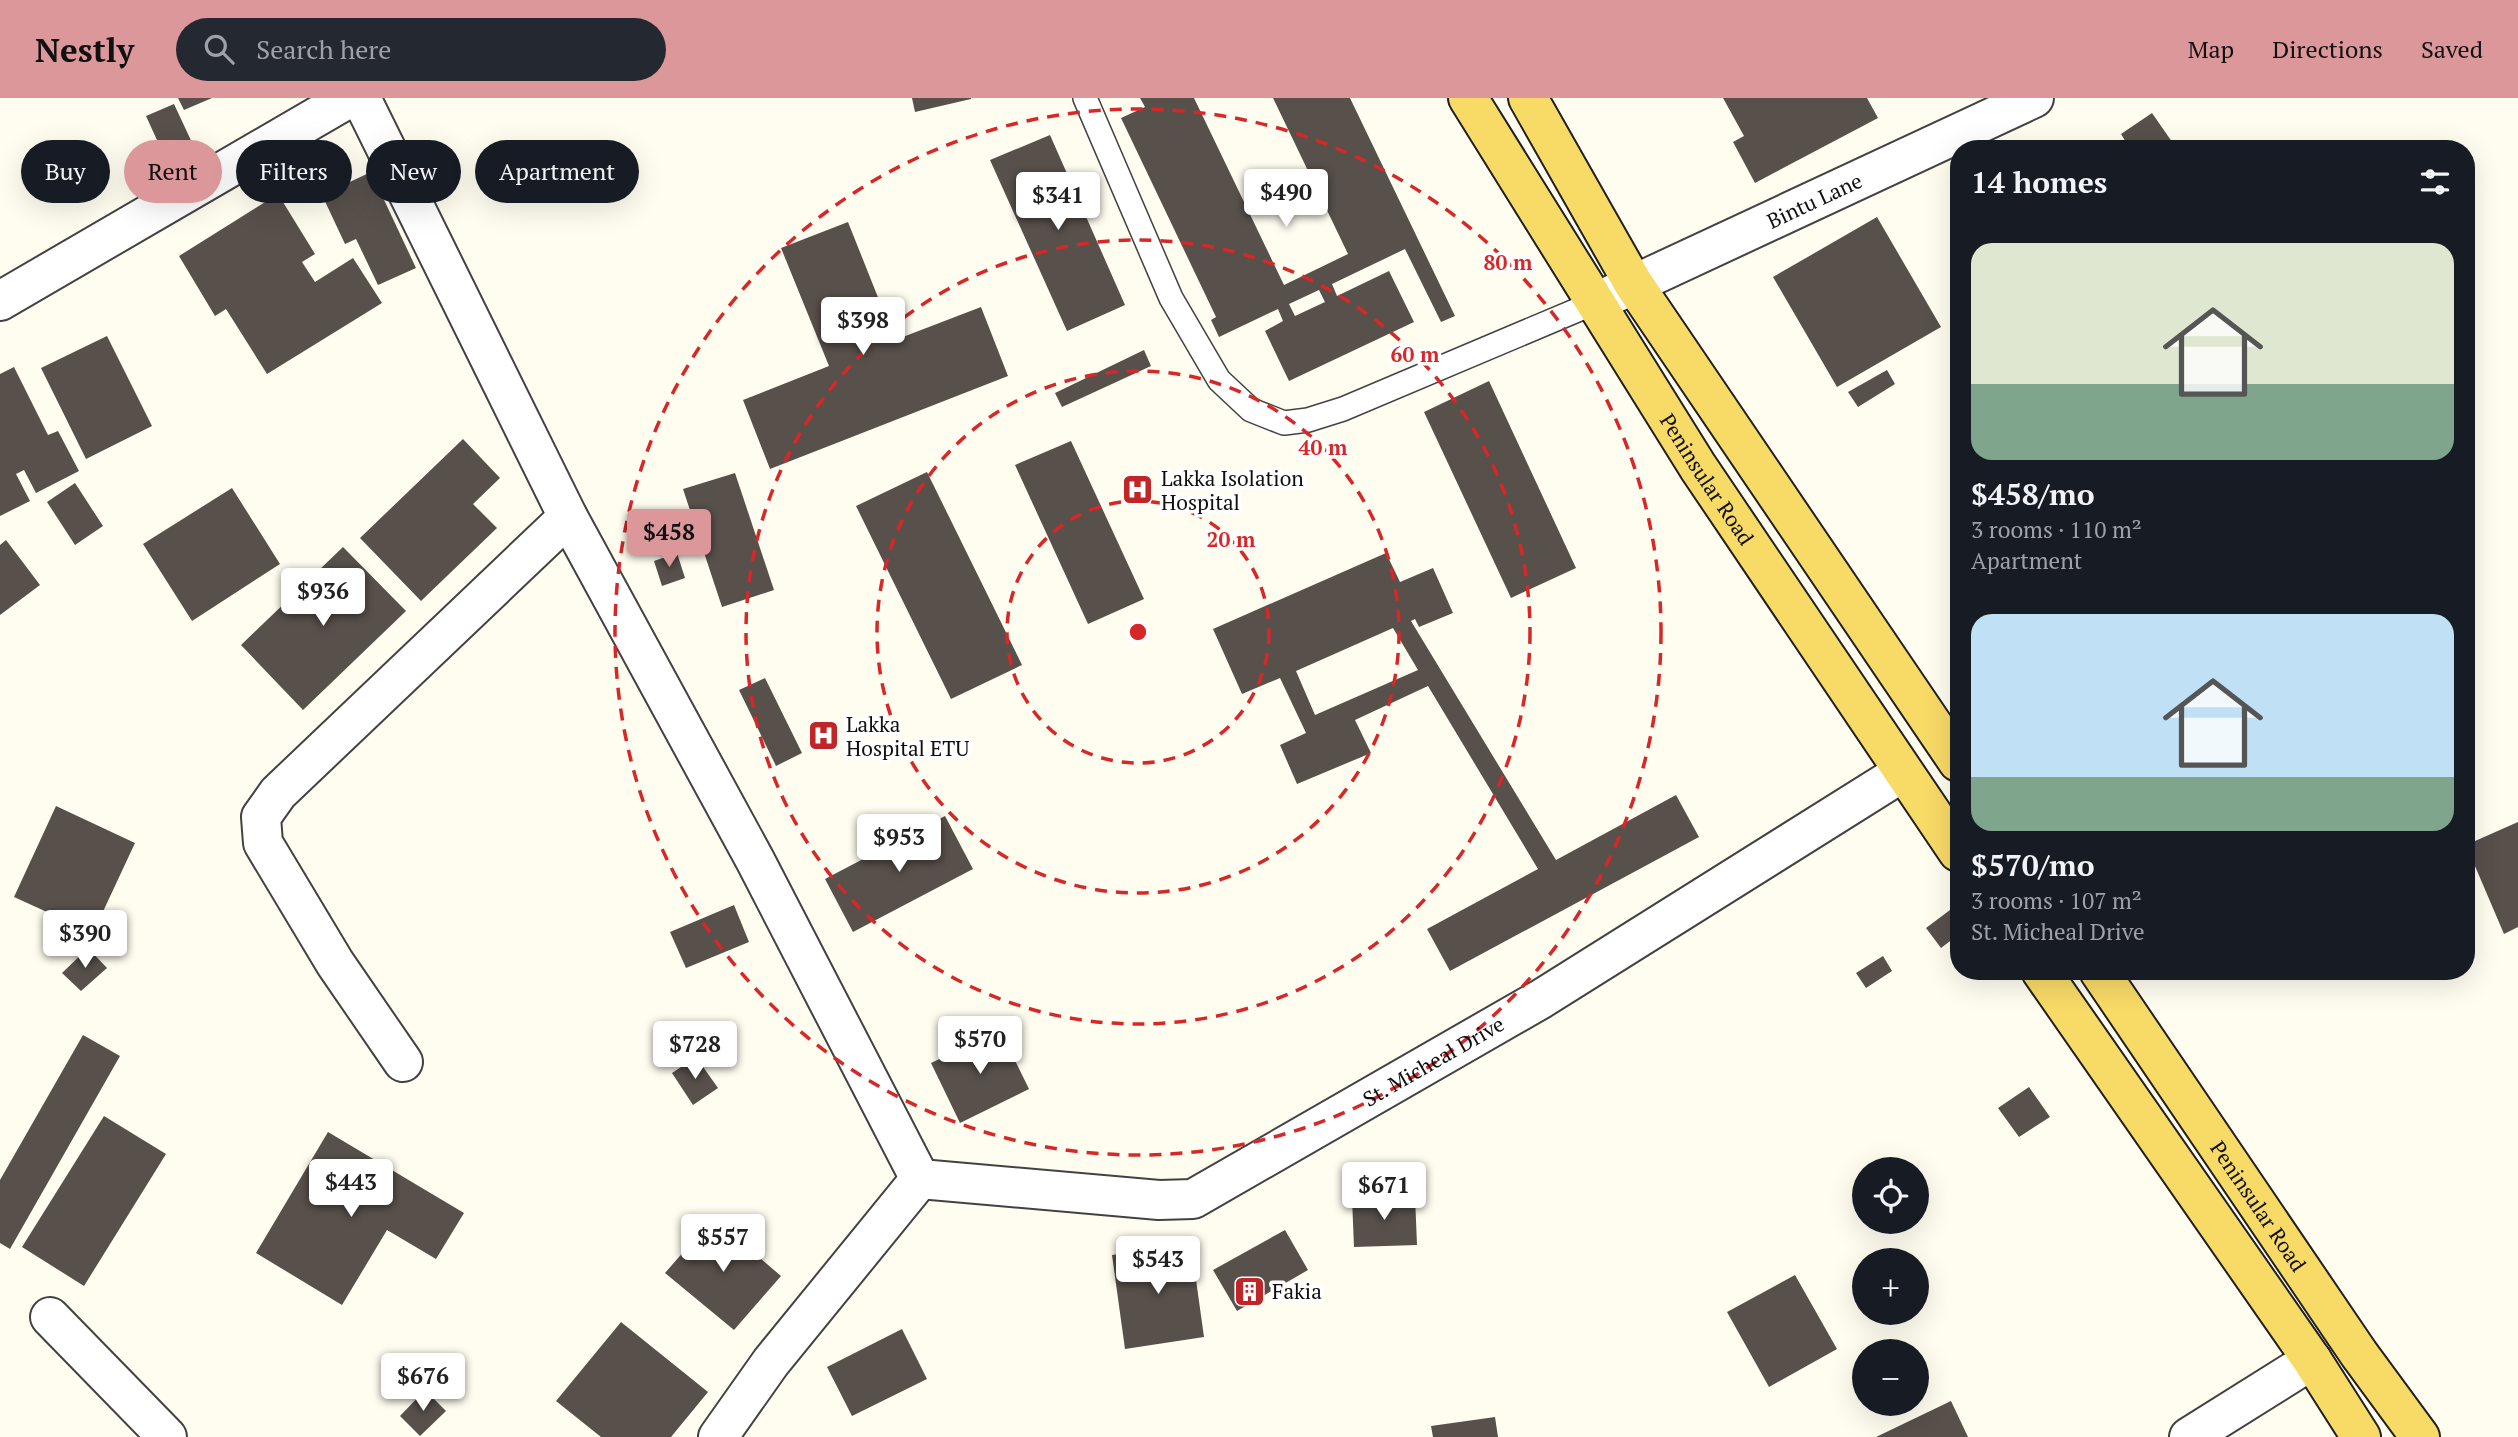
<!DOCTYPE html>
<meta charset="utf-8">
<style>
:root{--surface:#171b24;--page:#242831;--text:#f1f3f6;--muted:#9ea1a6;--accent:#db9799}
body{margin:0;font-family:"PT Serif",serif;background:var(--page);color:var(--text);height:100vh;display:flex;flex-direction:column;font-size:26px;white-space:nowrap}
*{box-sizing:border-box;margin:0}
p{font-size:23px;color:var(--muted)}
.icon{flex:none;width:38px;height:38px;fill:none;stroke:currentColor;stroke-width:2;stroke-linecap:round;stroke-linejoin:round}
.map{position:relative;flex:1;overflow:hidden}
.side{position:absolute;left:1950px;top:42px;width:525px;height:840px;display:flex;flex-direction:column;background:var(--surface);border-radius:28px;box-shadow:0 7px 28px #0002}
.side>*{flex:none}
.top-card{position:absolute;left:21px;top:42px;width:665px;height:63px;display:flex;gap:14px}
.controls{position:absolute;left:1852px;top:1059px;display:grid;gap:14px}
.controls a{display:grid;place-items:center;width:77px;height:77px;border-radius:50%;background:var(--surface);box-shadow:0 7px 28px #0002;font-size:35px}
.price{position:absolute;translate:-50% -60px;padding:0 16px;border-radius:7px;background:#fff;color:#222;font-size:23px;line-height:46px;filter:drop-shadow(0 2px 4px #0008)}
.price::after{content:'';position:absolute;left:50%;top:42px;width:21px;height:16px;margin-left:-10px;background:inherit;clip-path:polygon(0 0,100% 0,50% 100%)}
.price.active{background:var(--accent);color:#111}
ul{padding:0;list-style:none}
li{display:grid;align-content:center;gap:14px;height:371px;padding:0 21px}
li span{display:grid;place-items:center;height:217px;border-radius:21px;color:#555}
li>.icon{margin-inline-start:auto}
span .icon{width:126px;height:126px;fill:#fffc;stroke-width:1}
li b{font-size:30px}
h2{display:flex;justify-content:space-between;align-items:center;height:84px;padding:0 21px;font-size:30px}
.chip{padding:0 24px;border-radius:32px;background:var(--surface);box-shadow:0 7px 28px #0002;font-size:24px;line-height:63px}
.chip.active{background:var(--accent);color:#111}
header{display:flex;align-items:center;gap:42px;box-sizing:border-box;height:98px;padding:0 35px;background:var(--accent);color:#111}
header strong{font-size:33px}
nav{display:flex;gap:38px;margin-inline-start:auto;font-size:24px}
.search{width:490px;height:63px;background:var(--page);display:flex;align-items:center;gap:18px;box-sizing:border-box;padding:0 24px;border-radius:38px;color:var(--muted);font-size:26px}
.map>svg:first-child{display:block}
.building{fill:#57504b;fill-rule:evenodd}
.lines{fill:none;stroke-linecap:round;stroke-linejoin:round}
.lane-casing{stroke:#424242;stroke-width:26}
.street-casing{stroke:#424242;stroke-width:42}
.primary-casing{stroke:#202020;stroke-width:42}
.lane{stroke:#fff;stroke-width:23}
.street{stroke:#fff;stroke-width:38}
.primary{stroke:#f8da67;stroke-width:38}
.ring{fill:none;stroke:#d62828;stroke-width:3.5;stroke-dasharray:12 9}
.labels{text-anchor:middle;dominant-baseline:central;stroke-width:7;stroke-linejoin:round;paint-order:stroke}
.street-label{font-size:21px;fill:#0f0f0f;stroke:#fff}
.poi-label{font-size:21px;fill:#0f0f0f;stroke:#fff;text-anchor:start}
.centre{fill:#d62828;stroke:#fff;stroke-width:3.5}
.ring-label{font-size:21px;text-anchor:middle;font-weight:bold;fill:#d62828;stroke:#fff;stroke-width:7;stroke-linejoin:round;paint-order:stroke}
</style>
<header>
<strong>Nestly</strong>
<div class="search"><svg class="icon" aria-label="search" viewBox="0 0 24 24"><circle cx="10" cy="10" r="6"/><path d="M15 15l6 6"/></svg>Search here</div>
<nav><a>Map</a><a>Directions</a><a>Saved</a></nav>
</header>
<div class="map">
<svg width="2518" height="1339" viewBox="0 0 2518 1339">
<rect width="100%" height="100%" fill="#fffdf0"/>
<!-- building -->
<path class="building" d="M178,0H212L184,12Z
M912,0H971V1L915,14Z
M1140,0H1194L1284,187L1348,156L1273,0H1350L1455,218L1441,224L1405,151L1332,186L1337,198L1389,173L1414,224L1289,283L1265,233L1283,223L1278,211L1219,239L1211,222L1216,219L1121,20L1145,9ZM1319,192L1325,204L1295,218L1289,206Z
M1723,0H1867L1878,20L1755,85L1733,44L1744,38Z
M174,6L195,51L167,64L146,18Z
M2152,15L2177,51H2130L2121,36Z
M1050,37L1125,207L1067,233L990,62Z
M371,74L416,170L378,187L356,141L345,146L322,97Z
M278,96L315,156L302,164L315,184L353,160L382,205L267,276L226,211L215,218L179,158Z
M1877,119L1941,229L1837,289L1773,179Z
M848,124L895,242L981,209L1008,278L770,371L743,302L829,268L781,150Z
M107,238L152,328L86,361L41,270Z
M1144,252L1151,268L1062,309L1055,295Z
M14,269L48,337L58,333L79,373L36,395L24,372L16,376L30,403L0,418V276Z
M1887,272L1895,286L1858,309L1848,294Z
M1489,283L1576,470L1511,500L1424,314Z
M463,341L500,380L473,406L497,430L421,503L360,440Z
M1071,343L1144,501L1088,526L1015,367Z
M927,374L1022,567L951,601L856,408Z
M735,375L774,492L722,509L683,391Z
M75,385L103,428L75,447L47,404Z
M232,390L280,466L192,523L143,446Z
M6,442L40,487L0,517V447Z
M343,449L406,513L303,612L241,547Z
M677,455L685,480L662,488L654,463Z
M1386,455L1400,484L1433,470L1453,515L1419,529L1415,521L1411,523L1556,762L1676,697L1699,739L1450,873L1427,831L1538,771L1428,588L1355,622L1371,655L1297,686L1280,647L1306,635L1280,580L1242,596L1213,531ZM1393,530L1418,572L1315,617L1296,573Z
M765,580L802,655L776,668L739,592Z
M56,708L135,745L93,835L14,799Z
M945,718L973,771L853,834L825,781Z
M2518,724V829L2504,836L2466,747Z
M734,807L749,844L686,870L670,834Z
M1954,809L1958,815V837L1941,850L1926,830Z
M88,850L107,870L81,893L62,875Z
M1883,858L1892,873L1866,890L1856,875Z
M1000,932L1029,991L960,1025L931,965Z
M83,937L120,958L10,1151L0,1145V1082Z
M696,959L718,990L693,1007L672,975Z
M2029,989L2050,1019L2019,1039L1998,1010Z
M104,1018L166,1056L84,1188L22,1149Z
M328,1034L464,1115L436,1161L387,1132L342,1207L256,1155Z
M1415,1098L1417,1147L1354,1149L1352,1100Z
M713,1120L781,1178L734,1232L665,1175Z
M1285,1132L1308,1172L1237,1213L1213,1172Z
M1191,1146L1204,1239L1125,1251L1112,1157Z
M1795,1177L1837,1251L1769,1289L1727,1214Z
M621,1224L708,1294L671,1339H601L556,1303Z
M902,1231L927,1281L852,1318L827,1269Z
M425,1292L446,1313L420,1338L400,1318Z
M1951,1303L1968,1339H1876Z
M1495,1319L1498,1339H1433L1431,1328Z"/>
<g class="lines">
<defs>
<path id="lane" d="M1085,0L1171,200L1219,282L1251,312L1284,325L1308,322L1343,311L1594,205"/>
<g id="street">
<path d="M361,0L568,419L755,762L920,1081"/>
<path d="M0,203L349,0"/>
<path id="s1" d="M1594,205L2034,0"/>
<path d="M403,964L335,865L263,745L261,719L278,695L568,419"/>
<path id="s2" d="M920,1081L1159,1102L1193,1101L1541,901L1903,674"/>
<path d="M50,1219L167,1339"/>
<path d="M718,1339L771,1264L920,1081"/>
<path d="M2189,1339L2312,1262"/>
</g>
<g id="primary">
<path id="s3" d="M1468,0L1698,369L1958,754"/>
<path d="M1528,0L1633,185L1958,664"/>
<path d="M2041,873L2312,1262L2361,1339"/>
<path id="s4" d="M2099,873L2359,1256L2420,1339"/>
</g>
</defs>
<!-- lane casing -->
<use href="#lane" class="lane-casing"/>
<!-- street casing -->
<use href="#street" class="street-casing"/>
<!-- primary casing -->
<use href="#primary" class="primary-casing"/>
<!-- lane -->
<use href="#lane" class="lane"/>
<!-- street -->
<use href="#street" class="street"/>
<!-- primary -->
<use href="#primary" class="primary"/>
</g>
<!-- distance rings -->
<g class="ring">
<circle cx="1138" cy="534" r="131"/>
<circle cx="1138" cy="534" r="261"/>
<circle cx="1138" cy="534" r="392"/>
<circle cx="1138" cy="534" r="523"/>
</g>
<!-- icons -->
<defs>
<symbol id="hospital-square" viewBox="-11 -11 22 22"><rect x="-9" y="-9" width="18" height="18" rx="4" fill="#c02628" stroke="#fff"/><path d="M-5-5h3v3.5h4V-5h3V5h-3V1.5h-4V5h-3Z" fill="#fff"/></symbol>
<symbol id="building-square" viewBox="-11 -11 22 22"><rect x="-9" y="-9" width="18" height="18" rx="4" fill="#c02628" stroke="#fff"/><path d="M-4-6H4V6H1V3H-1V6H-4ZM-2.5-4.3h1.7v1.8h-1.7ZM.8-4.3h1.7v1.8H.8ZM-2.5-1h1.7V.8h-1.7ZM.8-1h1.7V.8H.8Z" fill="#fff"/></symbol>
</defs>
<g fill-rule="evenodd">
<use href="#hospital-square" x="1120" y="374" width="35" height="35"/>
<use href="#hospital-square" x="806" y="620" width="35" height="35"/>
<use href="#building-square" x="1232" y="1176" width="35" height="35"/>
</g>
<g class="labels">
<!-- street labels -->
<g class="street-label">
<text stroke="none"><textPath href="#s1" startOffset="243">Bintu Lane</textPath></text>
<text stroke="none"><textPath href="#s3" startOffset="450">Peninsular Road</textPath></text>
<text stroke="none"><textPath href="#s2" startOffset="551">St. Micheal Drive</textPath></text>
<text stroke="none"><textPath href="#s4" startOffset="284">Peninsular Road</textPath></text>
</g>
<!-- poi labels -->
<g class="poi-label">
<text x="1161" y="380">Lakka Isolation<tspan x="1161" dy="24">Hospital</tspan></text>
<text x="846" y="626">Lakka<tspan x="846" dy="24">Hospital ETU</tspan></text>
<text x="1272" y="1193">Fakia</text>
</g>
</g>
<circle cx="1138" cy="534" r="10" class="centre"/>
<g class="ring-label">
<text x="1508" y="172">80 m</text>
<text x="1415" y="264">60 m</text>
<text x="1323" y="357">40 m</text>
<text x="1231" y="449">20 m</text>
</g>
</svg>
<div class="controls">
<a><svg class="icon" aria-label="locate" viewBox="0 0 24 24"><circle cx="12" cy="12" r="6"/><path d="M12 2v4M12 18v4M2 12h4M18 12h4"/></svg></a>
<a>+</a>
<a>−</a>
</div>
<b class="price" style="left:1286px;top:131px">$490</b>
<b class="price" style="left:1058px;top:134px">$341</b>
<b class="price" style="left:863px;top:259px">$398</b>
<b class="price active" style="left:669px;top:471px">$458</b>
<b class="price" style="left:323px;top:530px">$936</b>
<b class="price" style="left:899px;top:776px">$953</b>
<b class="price" style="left:85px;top:872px">$390</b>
<b class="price" style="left:980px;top:978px">$570</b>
<b class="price" style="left:695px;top:983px">$728</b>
<b class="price" style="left:351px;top:1121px">$443</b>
<b class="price" style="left:1384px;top:1124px">$671</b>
<b class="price" style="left:723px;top:1176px">$557</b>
<b class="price" style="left:1158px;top:1198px">$543</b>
<b class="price" style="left:423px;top:1315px">$676</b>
<div class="top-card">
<a class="chip">Buy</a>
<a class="chip active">Rent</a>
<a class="chip">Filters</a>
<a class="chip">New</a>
<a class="chip">Apartment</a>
</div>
<section class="side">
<h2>14 homes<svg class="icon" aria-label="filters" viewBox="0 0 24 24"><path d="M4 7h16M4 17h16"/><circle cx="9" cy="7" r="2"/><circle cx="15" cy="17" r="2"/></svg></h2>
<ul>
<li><span style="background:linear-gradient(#dfe7d0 65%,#7fa58c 0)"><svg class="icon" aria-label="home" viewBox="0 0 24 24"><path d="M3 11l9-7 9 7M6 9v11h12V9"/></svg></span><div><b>$458/mo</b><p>3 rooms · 110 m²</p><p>Apartment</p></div></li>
<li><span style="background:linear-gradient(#bfe0f5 75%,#7fa58c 0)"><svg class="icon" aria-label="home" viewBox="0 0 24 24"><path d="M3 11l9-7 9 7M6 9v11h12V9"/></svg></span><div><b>$570/mo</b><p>3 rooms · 107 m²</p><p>St. Micheal Drive</p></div></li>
</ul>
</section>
</div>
